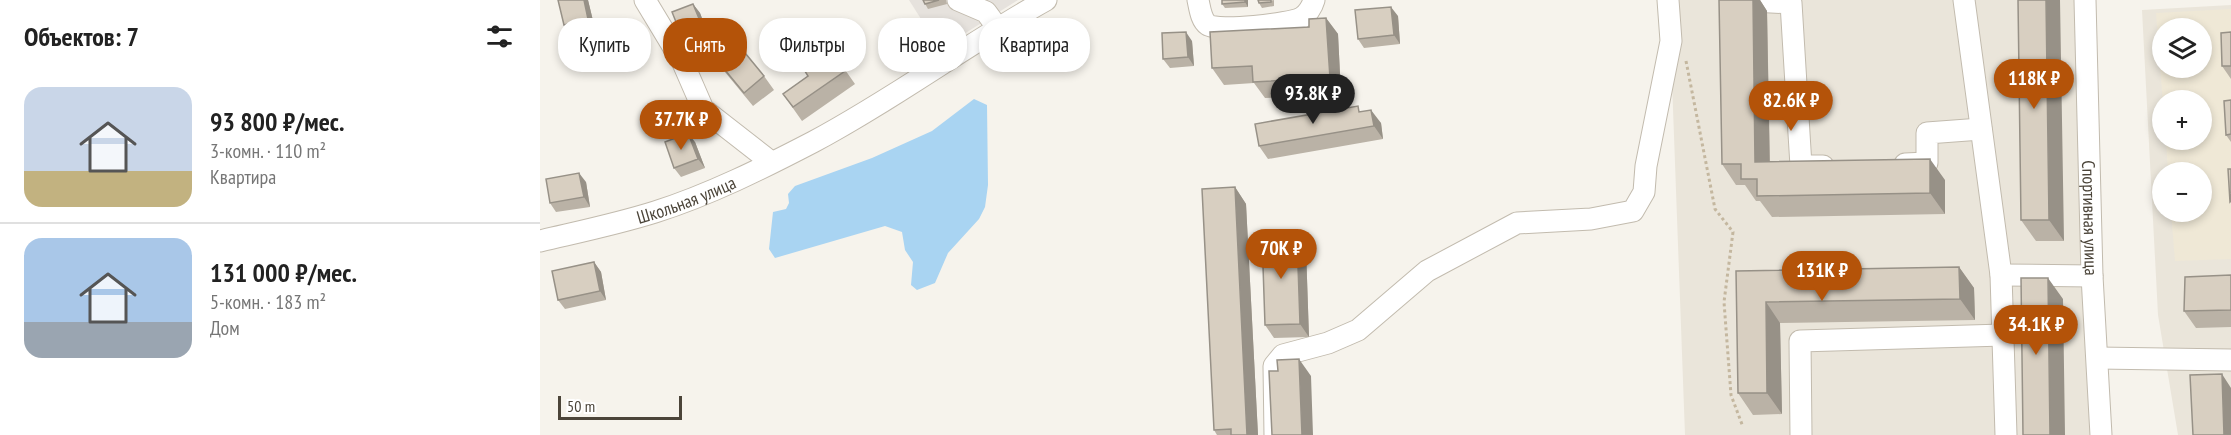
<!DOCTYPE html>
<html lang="ru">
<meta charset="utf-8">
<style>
:root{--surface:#fff;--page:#f6f6f6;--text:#222;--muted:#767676;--line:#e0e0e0;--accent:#b45309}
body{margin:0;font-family:"PT Sans Narrow",sans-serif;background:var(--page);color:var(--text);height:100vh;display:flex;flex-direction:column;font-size:22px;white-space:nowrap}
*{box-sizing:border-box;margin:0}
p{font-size:20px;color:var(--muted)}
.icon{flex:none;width:33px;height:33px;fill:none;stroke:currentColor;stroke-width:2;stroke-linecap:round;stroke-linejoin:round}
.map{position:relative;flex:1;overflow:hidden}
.sheet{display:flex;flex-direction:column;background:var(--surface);width:540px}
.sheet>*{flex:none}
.banner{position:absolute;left:18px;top:18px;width:570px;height:54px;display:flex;gap:12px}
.tools{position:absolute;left:1612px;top:18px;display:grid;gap:12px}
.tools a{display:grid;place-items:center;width:60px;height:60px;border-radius:50%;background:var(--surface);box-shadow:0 3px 9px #0003;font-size:30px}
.scale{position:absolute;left:18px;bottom:15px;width:124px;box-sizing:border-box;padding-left:6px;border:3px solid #4b4439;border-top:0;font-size:16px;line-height:21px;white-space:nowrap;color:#4b4439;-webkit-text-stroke:4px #fff;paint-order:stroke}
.price{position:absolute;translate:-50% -51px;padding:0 14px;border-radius:21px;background:var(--accent);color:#fff;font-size:20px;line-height:39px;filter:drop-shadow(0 2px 3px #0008)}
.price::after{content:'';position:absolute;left:50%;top:36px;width:18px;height:14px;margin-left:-9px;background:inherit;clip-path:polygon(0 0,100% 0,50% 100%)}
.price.selected{background:#222;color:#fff}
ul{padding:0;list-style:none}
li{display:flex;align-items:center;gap:18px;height:150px;padding:0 24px}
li+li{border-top:2px solid var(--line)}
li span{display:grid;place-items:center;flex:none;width:168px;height:120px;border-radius:18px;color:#555}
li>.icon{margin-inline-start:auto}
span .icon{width:72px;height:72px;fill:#fffc;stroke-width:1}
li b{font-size:26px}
h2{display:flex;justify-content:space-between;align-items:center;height:72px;padding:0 24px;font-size:26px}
.pill{padding:0 21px;border-radius:24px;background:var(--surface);box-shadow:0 3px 9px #0003;font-size:21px;line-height:54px}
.pill.selected{background:var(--accent);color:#fff}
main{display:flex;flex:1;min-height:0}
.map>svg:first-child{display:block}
.residential{fill:#eae5da;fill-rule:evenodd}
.industrial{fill:#e6e2dd}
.education{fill:#efe8d6;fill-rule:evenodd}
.water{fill:#a9d4f2}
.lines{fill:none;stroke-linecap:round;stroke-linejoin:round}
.minor-casing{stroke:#c2bbae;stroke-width:23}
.path{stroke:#c4b79f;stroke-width:3;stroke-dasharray:3 3;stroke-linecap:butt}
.minor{stroke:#fff;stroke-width:21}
.wall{fill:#bab2a6}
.shaded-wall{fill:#979187}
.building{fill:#d8cfc1;stroke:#979187;stroke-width:1.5}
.labels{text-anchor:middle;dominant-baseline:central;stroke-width:4.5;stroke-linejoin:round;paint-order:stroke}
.street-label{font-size:18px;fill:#4b4439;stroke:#fff}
</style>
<main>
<section class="sheet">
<h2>Объектов: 7<svg class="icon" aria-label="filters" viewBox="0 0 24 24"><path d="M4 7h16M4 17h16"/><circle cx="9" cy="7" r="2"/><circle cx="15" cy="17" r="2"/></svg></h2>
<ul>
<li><span style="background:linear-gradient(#c9d6e8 70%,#c2b280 0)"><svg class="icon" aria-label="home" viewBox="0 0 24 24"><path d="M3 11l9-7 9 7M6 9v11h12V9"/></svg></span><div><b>93 800 ₽/мес.</b><p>3-комн. · 110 m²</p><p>Квартира</p></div></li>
<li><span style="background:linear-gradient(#a9c7e8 70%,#9aa5b1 0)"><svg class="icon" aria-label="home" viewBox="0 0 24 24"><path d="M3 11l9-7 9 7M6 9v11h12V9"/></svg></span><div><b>131 000 ₽/мес.</b><p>5-комн. · 183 m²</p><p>Дом</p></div></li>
</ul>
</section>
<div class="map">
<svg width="1691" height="435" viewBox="0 0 1691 435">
<rect width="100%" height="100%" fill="#f6f3ec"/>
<!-- residential -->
<path class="residential" d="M1129,0H1534L1551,435H1145Z
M1691,5V435H1638L1618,315L1602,10ZM1623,28H1662V68H1623ZM1623,100H1662V140H1623ZM1623,172H1662V212H1623Z"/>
<!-- industrial -->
<path class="industrial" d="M369,0H478L400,49Z"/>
<!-- education -->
<path class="education" d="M1691,9V259L1635,261L1631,212H1662V172H1628L1626,140H1662V100H1623V104L1616,13ZM1623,28H1662V68H1623Z"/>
<!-- water -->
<path class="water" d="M434,99L447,105L448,185L445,207L439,219L408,253L395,283L377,290L371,285L373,262L365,250L362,232L345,226L235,258L229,249L233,212L246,209L249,203L248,194L255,186L332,158L392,131Z"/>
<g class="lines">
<defs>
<g id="minor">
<path d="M105,0L143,63L163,109L231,162"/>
<path d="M418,0L446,12L457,27"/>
<path d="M658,0C660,9 661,20 668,25C678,32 750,24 761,18C767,15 772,7 774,0"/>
<path d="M1194,0L1251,3L1261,166H1283"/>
<path d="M1424,0L1461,275L1466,435"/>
<path id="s1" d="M1545,0L1552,276L1561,435"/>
<path d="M1365,164L1387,163V133L1441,129"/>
<path id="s2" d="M0,241C38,232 77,224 115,212C169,195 223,168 273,142C354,99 427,44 506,0"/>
<path d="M1461,275L1552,276"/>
<path d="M1558,358L1691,360"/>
<path d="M735,435L734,366L743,355L788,343L818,330L887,271L977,223L1051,219L1093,211L1104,192L1106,166L1131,41L1128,0"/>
<path d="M1261,435L1260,341L1463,335"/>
</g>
</defs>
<!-- minor casing -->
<use href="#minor" class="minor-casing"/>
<!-- path -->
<path class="path" d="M1146,61L1175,209L1193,232L1184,302L1191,395L1203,427"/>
<!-- minor -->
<use href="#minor" class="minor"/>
</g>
<!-- wall -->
<path class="wall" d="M18,0H48L55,29L31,34L24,25Z
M383,0H406L407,4L388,9Z
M682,0H708V7L685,8L682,4Z
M734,0V6L722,8L719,3Z
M1179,0H1220L1227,11L1230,162L1405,180V214L1232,217L1220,201H1216L1205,185H1196L1182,164Z
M1478,0L1524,241H1496L1481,220Z
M153,4L160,13L171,42L150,51L144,42Z
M858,16L860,44L824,48L818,39Z
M786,18L798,34L801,94L725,98L714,83L684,85L672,68L769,27Z
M1691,32V79L1682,66Z
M652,41L654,66L630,68L623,59Z
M166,47L224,76L234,90L213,106L175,60Z
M294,54L315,84L262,121L243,94L268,76L276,66Z
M1691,100V142L1686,135Z
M822,111L841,123L843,139L728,159L719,146Z
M155,142L165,168L141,177L134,168Z
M46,182L50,207L16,212L10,203Z
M695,187L706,204L718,435H677L674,430Z
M766,249L769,337L734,338L725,325Z
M54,262L61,272L66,300L25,309L18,300Z
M1419,267L1434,288L1435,320L1240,323L1242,414L1213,415L1198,393L1196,271Z
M1691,275V327L1656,328L1644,311Z"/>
<!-- shaded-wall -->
<path class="shaded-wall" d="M44,0H48L55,29L48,19Z
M705,0H708V7L705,2Z
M1213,0H1220L1227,11L1230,183L1215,162Z
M1506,0H1520L1524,241L1509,220Z
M153,4L160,13L171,42L165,33Z
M851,7L858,16L860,44L854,35Z
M786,18L798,34L801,94L790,78Z
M646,32L652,41L654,66L648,57Z
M831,110L841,123L843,139L834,126Z
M148,133L155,142L165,168L158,159Z
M1390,159L1405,180V214L1390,193Z
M39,173L46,182L50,207L44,197Z
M695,187L706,204L718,435H707Z
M757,236L766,249L769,337L760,324Z
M54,262L61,272L66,300L60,291Z
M1419,267L1434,288L1435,320L1420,299Z
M1508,278L1523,299L1525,435H1510Z
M1226,302L1240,323L1242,414L1227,393Z
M759,359L771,376L773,435H762Z
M1682,374L1691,388V435H1684Z"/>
<!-- building -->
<path class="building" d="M18,0H44L48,19L24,25Z
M383,0H399L385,4Z
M682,0H705V2L682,4Z
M718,0H731V2L719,3Z
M1179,0H1213L1215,162L1390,159V193L1217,196V179H1201V164H1182Z
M1478,0H1506L1509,220H1481Z
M153,4L165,33L144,42L132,12Z
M851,7L854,35L818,39L815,10Z
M786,18L790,78L713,82L712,66L672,68L670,32L769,27V19Z
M187,31L224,76L204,93L166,47Z
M646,32L648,57L623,59L622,33Z
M1691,32V66H1682L1681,33Z
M294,54L305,71L253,107L243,94L268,76L263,68L273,61L276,66Z
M1691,100V134L1686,135L1684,101Z
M818,106L819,112L831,110L834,126L719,146L715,124Z
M148,133L158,159L134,168L125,142Z
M1688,169H1691V201L1690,202Z
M39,173L44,197L10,203L6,179Z
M695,187L707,435H691V429L674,430L662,189Z
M757,236L760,324L725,325L722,237Z
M54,262L60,291L18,300L12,271Z
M1419,267L1420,299L1226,302L1227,393H1198L1196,271Z
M1691,275V310L1644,311L1645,277Z
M1481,278H1508L1510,435H1483Z
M759,359L762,435H732L729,371H738L737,360Z
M1682,374L1684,435H1653L1650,375Z"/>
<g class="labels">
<!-- street labels -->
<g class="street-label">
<text stroke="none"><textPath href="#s2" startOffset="152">Школьная улица</textPath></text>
<text stroke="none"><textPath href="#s1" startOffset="218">Спортивная улица</textPath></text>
</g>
</g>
</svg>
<div class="tools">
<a><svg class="icon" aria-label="layers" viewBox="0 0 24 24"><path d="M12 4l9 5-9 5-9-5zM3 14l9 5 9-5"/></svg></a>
<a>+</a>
<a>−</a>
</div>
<div class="scale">50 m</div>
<b class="price" style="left:1494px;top:110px">118K ₽</b>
<b class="price selected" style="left:773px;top:125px">93.8K ₽</b>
<b class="price" style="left:1251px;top:132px">82.6K ₽</b>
<b class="price" style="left:141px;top:151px">37.7K ₽</b>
<b class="price" style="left:741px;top:280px">70K ₽</b>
<b class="price" style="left:1282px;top:302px">131K ₽</b>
<b class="price" style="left:1496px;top:356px">34.1K ₽</b>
<div class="banner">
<a class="pill">Купить</a>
<a class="pill selected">Снять</a>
<a class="pill">Фильтры</a>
<a class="pill">Новое</a>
<a class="pill">Квартира</a>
</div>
</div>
</main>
